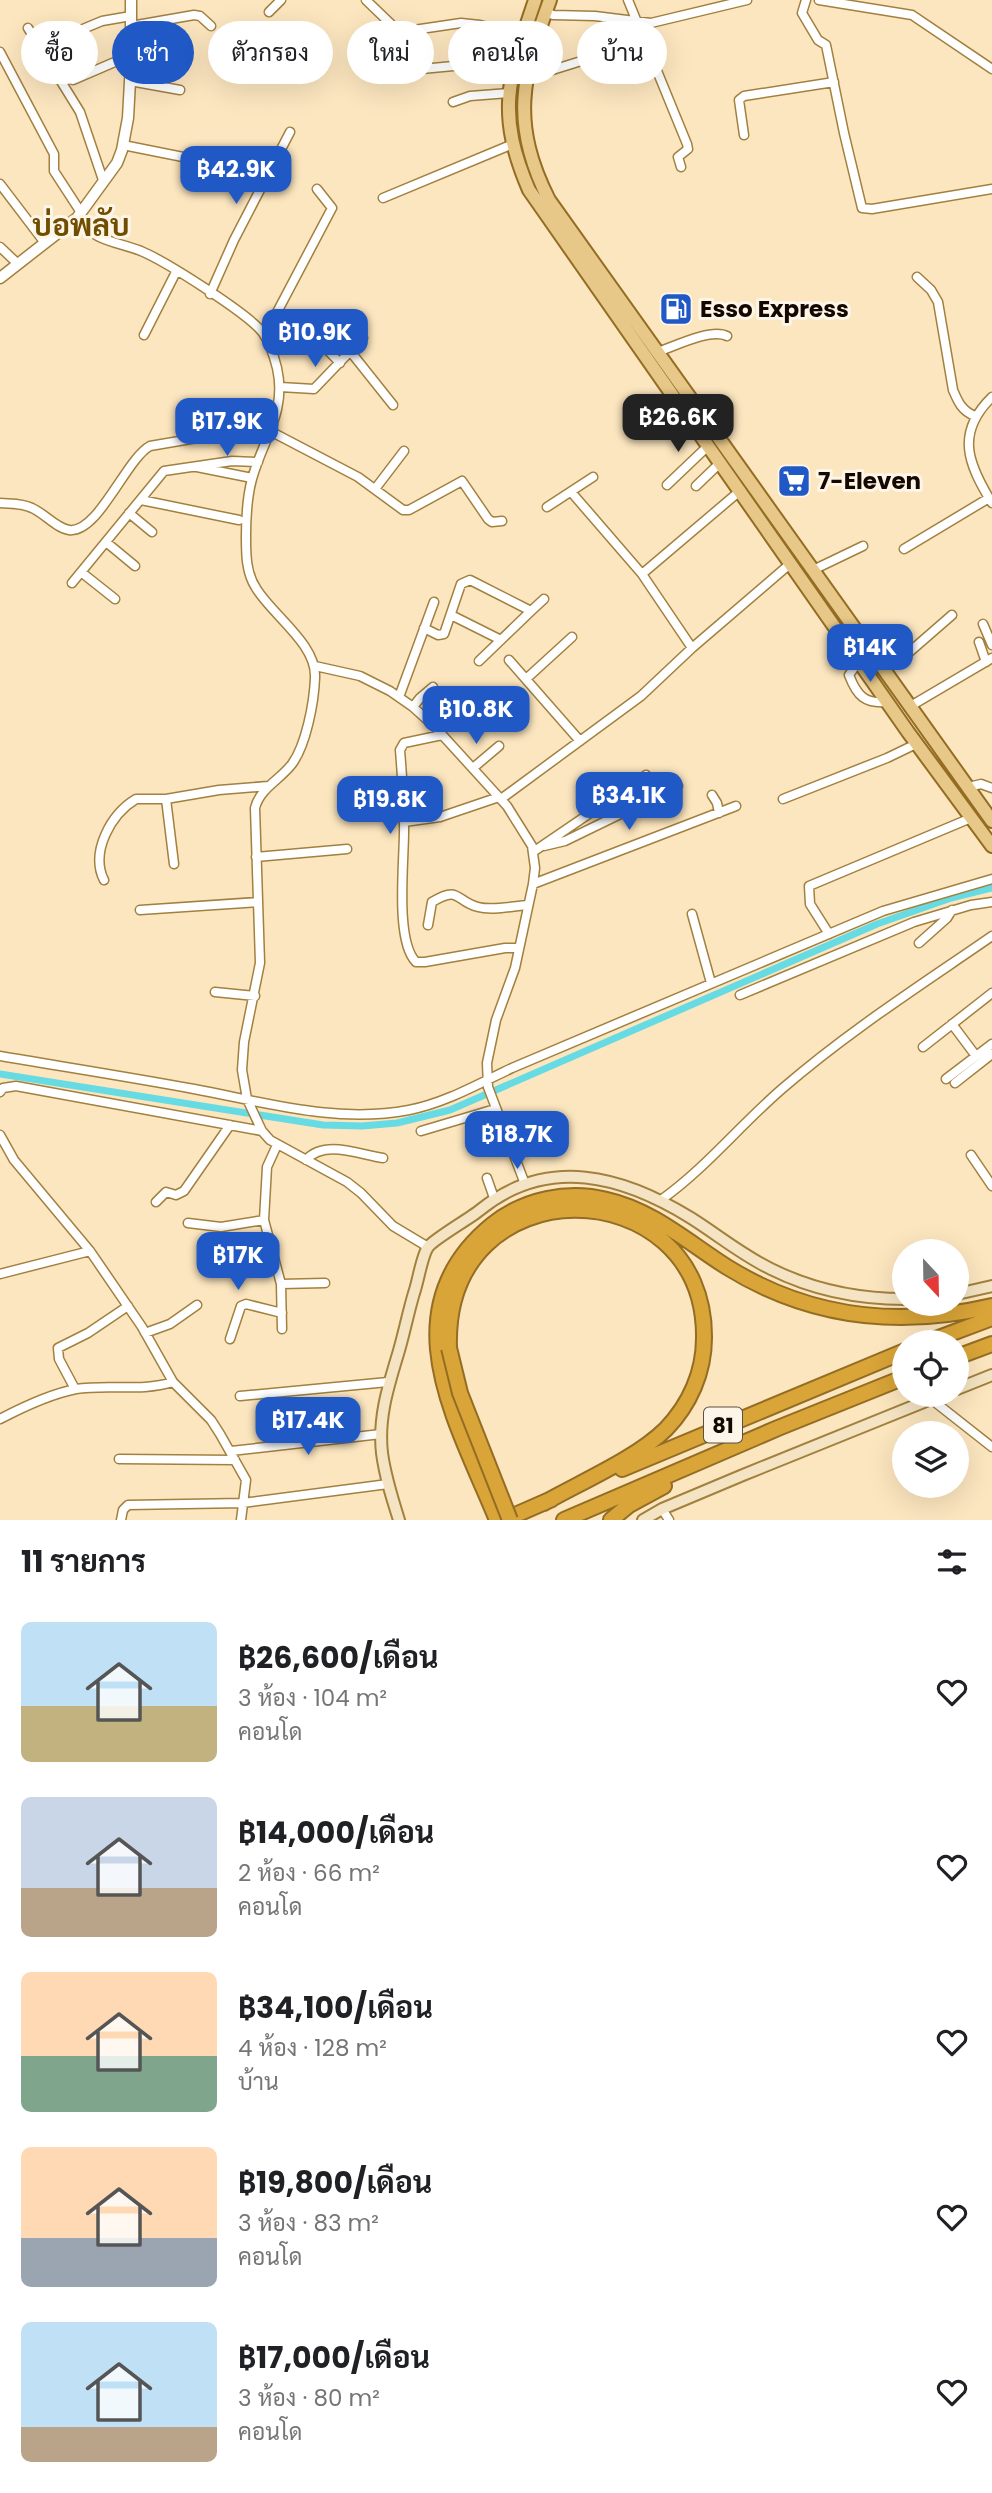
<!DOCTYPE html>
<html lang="th">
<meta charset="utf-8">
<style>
:root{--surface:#fff;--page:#f2f2f2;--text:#202124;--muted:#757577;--accent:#2059c5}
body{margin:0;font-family:Poppins,Sarabun,sans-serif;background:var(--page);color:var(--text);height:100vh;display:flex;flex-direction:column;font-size:26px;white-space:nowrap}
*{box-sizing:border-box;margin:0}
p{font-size:23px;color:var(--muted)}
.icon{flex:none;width:38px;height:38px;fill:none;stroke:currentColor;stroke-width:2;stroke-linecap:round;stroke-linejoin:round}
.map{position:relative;height:1520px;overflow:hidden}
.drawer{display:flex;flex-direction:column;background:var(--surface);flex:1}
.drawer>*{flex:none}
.banner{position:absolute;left:21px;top:21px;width:950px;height:63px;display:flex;gap:14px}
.needle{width:46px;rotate:158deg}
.fabs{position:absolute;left:892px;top:1239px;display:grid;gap:14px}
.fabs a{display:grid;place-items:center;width:77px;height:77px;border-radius:50%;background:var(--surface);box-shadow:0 7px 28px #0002;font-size:35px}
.price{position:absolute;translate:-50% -60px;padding:0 16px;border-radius:14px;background:var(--accent);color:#fff;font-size:23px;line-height:46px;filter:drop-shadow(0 2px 4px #0008)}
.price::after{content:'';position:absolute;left:50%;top:42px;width:21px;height:16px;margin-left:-10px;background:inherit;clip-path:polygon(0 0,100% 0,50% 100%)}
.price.current{background:#222;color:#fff}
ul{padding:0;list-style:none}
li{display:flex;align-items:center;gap:21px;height:175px;padding:0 21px}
li span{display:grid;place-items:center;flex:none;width:196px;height:140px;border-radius:10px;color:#555}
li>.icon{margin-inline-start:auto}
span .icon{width:84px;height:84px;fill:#fffc;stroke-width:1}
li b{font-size:30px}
h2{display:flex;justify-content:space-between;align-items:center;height:84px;padding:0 21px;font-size:30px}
.chip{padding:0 24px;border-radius:32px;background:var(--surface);box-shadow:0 7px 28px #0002;font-size:24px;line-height:63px}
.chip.current{background:var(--accent);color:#fff}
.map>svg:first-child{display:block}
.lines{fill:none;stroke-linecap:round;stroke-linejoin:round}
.canal{stroke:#66dbe3;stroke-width:7}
.minor-casing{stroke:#a2803f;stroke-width:11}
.tertiary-casing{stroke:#a2803f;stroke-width:13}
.secondary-casing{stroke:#a2803f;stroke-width:14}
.primary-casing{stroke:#946d24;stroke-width:16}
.motorway-casing{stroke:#946d24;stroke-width:18}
.minor{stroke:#fff;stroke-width:8}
.tertiary{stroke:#fff;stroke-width:10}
.secondary{stroke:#f4e4c3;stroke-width:10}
.primary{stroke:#e8c888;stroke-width:12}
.motorway{stroke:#d9a438;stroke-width:14}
.motorway-bridge-casing{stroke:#946d24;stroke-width:18;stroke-linecap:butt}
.motorway-bridge{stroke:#d9a438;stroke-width:14}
.labels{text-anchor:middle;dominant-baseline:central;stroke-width:6;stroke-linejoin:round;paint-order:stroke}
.shield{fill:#fcf5e8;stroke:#5a4f46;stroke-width:2}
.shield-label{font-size:21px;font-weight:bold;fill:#150800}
.poi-label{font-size:23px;font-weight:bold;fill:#150800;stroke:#fcf5e8;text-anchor:start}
.district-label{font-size:30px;font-weight:bold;fill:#6f4e00;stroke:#fcf5e8}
</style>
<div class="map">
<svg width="992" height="1520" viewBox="0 0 992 1520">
<rect width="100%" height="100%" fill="#fce6bf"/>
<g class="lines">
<!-- canal -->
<path class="canal" d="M0,1074L323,1125L362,1126L397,1123L450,1110L877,924L951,898L992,888"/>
<defs>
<path id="minor" d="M366,0L394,27L407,31L461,23L480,25L522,36
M628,0L687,144L688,149L678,157L681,167
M806,0L802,13L818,40L826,45L844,133L862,208L872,209L992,189
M819,0L912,15L992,69
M269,12L281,0
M546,12L553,15L595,16L651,23L747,0
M386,22L367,40L374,68L379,73L496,62L515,63
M131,26L194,15L200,16L211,26
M28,28L80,112L103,180
M71,34L102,21L131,16
M0,52L54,154V171L80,211
M528,72H546L578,62
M73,80L131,55
M130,81L180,90
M453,102L470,96L509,93
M744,135L739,100L744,96L834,82
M123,145L198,160
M0,184L45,243
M383,198L513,144
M77,218C95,242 115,241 141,251C165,261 249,314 263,333C270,343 274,356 277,368C287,412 263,439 252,479C247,497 246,517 246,537C246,554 246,573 256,588C272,615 317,644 315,678C314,703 306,745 292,764C280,780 260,788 255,808L260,963L244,1042L242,1070L247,1099L262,1131L270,1140L347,1182L361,1193L393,1226L428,1247
M0,247L18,264
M917,277L931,290L938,302L953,390C958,402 962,411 975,416
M210,294L234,240L290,132
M144,335L176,272
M265,335L332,208L317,189
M316,338L340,363
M350,351L393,405
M658,352C675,346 711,328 727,336
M280,387L314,389L363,338
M992,397C955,433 968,464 992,503
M270,431L358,477L403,510H409L462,481L488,519L492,522L502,521
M197,467L252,478
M667,485L709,445
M696,486L721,462
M375,489L404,451
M572,493L642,574L692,648
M141,500L239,520
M0,503C11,504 22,503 32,508C44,513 56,528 69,530C98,534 126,459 150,446L273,425
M547,507L593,477
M129,513L152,532
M106,542L135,566
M904,549L989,498
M813,570L863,546
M81,572L115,599
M642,574L741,490
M72,583L164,471L232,461L258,462
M531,611L544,599
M451,615L501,640
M983,624L992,645
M424,628L438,635L444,634L461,584L470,580L531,611L479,661
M979,642L986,662
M509,660L580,741
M859,661L849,675C857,696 865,704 887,702
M315,666L360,676L390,691L413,707L435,727L507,806L532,846L535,868L533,884L515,968L496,1020L487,1063L488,1087L525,1184
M882,668L906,655L952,615
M526,679L572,637
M399,697L434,602
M413,707L420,698L433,687
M909,707L992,658
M442,735L404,743L400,750C402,775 404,800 404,825C405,856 394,940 416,962H425L505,948H519
M473,768L499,746
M968,787L981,784L992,788
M712,795L717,803L719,813
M166,799L174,864
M501,799L641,696L692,648L791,563
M783,799L887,758L916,744
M404,822L440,817L499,797
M544,846L565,841L678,786
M533,852L646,775
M256,857L347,849
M104,880C90,852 111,814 136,799H166L219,790L268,786
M533,884L736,806
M140,910L258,902
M692,914L711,983
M428,925L432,902C460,885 455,901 478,907C492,911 513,906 528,905
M829,934L810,904L809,886L971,818
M919,943L947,918L952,910
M215,992L255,996
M740,995L914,922L971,905L992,902
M952,1024L976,1056
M923,1047L992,993
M0,1056C65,1067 129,1077 194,1089C264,1102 336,1124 409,1110C445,1103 478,1084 512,1068L883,911L992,879
M946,1079L992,1044
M955,1083L992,1054
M0,1092L3,1088L16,1086L262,1131
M421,1131L495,1109
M0,1135L14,1160L90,1251L142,1327L173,1382L211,1420L220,1434L246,1480L241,1520
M277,1145L267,1167L264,1220L281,1284L282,1329
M971,1155L992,1186
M306,1160C325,1139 360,1155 383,1158
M487,1178L494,1198
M661,1200C706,1168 741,1124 783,1088C849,1031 921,985 992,936
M156,1202L166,1192L176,1195L184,1191L230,1125
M188,1223L221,1227L264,1220
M0,1274L90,1251
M281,1284L325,1283
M145,1333L170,1324L197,1305
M230,1339L241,1306L246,1304L282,1313
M75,1389L59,1359L58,1348L88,1333L128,1306
M240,1396L388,1382
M931,1399L992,1447
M0,1419C23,1407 50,1394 76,1389C108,1384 141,1392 173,1382
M231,1451L381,1434
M119,1459L235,1460
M662,1509L669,1520
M121,1520L123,1510L128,1505L243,1503L388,1484"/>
<path id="tertiary" d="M0,278L77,218L117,163L122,150L128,118L131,63V0"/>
<path id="secondary" d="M957,1294L992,1286
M957,1389L992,1375
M399,1520C392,1498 385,1476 382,1453C378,1418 388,1387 398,1354C404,1334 408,1313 414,1293C418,1282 422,1255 428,1247C434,1239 469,1219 480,1210C548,1155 623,1176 691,1218C718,1235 742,1255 771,1269C813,1290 858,1299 905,1299
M643,1520L662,1509L743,1475L941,1395"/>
<path id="primary" d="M535,0C509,77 495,111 529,190L908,732L992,846
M550,0C522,77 510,123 549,200L992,821"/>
<path id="motorway" d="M928,1342L992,1318
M449,1348C443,1162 706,1169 704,1338C704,1372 690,1404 666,1429C637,1458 581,1482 544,1503
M957,1357L992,1344
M622,1469L905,1351
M497,1520C457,1422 388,1310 492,1225C524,1199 568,1190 607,1200C652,1210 689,1243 727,1267C809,1318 899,1328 992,1306
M504,1520L552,1499
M564,1520L778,1428L905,1377
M611,1520L629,1505L664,1486"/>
</defs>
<!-- minor casing -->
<use href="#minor" class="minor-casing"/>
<!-- tertiary casing -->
<use href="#tertiary" class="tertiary-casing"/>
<!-- secondary casing -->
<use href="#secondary" class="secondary-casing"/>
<!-- primary casing -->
<use href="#primary" class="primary-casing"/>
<!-- motorway casing -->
<use href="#motorway" class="motorway-casing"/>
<!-- minor -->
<use href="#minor" class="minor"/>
<!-- tertiary -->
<use href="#tertiary" class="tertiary"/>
<!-- secondary -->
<use href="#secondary" class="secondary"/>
<!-- primary -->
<use href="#primary" class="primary"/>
<!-- motorway -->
<use href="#motorway" class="motorway"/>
<defs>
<path id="motorway-bridge" d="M449,1348L460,1393L510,1520"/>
</defs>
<!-- motorway-bridge casing -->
<use href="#motorway-bridge" class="motorway-bridge-casing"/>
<!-- motorway-bridge -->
<use href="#motorway-bridge" class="motorway-bridge"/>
</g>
<!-- icons -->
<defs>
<symbol id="fuel-square" viewBox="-11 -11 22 22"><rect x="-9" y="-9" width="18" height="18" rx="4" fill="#2059c5" stroke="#fcf5e8"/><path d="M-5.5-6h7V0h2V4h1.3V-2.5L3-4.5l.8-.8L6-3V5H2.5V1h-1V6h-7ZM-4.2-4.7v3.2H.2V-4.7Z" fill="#fff"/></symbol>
<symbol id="supermarket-square" viewBox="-11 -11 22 22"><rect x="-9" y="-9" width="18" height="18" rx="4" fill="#2059c5" stroke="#fcf5e8"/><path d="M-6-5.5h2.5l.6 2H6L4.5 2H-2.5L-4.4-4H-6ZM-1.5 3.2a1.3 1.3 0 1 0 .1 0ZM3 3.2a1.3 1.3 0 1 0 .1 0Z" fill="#fff"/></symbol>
</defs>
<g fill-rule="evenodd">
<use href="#fuel-square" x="657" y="290" width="38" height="38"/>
<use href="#supermarket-square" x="775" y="462" width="38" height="38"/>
</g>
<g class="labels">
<!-- shield labels -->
<rect class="shield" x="704" y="1407.5" width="38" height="35" rx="5"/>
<g class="shield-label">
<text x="723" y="1425">81</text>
</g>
<!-- poi labels -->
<g class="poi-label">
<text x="700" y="309">Esso Express</text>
<text x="818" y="481">7-Eleven</text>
</g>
<!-- district labels -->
<g class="district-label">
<text x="81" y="225">บ่อพลับ</text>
</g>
</g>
</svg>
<div class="fabs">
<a><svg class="needle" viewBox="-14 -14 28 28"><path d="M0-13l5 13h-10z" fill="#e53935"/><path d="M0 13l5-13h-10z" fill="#757577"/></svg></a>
<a><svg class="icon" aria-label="locate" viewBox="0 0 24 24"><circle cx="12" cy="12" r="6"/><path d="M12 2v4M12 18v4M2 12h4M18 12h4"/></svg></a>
<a><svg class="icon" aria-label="layers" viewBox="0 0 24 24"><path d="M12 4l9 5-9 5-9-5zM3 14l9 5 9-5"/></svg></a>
</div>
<b class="price" style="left:236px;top:206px">฿42.9K</b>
<b class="price" style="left:315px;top:369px">฿10.9K</b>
<b class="price current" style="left:678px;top:454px">฿26.6K</b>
<b class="price" style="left:227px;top:458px">฿17.9K</b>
<b class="price" style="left:870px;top:684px">฿14K</b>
<b class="price" style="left:476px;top:746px">฿10.8K</b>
<b class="price" style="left:629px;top:832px">฿34.1K</b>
<b class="price" style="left:390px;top:836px">฿19.8K</b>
<b class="price" style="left:517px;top:1171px">฿18.7K</b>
<b class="price" style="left:238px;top:1292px">฿17K</b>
<b class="price" style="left:308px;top:1457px">฿17.4K</b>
<div class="banner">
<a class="chip">ซื้อ</a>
<a class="chip current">เช่า</a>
<a class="chip">ตัวกรอง</a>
<a class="chip">ใหม่</a>
<a class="chip">คอนโด</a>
<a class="chip">บ้าน</a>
</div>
</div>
<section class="drawer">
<h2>11 รายการ<svg class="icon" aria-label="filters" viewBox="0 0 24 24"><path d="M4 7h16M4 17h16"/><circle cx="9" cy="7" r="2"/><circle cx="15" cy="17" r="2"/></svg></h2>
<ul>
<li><span style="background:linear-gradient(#bfe0f5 60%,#c2b280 0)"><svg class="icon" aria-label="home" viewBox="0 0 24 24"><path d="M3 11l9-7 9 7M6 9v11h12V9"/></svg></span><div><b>฿26,600/เดือน</b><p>3 ห้อง · 104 m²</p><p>คอนโด</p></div><svg class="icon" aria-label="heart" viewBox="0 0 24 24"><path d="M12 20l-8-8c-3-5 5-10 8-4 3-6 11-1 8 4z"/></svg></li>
<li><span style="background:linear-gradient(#c9d6e8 65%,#b9a48a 0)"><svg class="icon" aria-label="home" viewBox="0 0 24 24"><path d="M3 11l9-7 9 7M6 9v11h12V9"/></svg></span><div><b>฿14,000/เดือน</b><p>2 ห้อง · 66 m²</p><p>คอนโด</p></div><svg class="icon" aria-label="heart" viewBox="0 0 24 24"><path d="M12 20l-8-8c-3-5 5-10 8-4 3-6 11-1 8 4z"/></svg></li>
<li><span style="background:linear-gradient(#ffd9b3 60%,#7fa58c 0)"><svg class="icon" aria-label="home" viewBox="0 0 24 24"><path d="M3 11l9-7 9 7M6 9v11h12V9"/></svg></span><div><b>฿34,100/เดือน</b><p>4 ห้อง · 128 m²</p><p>บ้าน</p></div><svg class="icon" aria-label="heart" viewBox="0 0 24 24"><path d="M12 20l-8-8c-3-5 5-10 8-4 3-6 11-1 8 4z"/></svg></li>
<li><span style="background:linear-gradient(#ffd9b3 65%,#9aa5b1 0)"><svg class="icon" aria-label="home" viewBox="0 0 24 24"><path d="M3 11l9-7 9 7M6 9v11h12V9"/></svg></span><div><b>฿19,800/เดือน</b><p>3 ห้อง · 83 m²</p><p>คอนโด</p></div><svg class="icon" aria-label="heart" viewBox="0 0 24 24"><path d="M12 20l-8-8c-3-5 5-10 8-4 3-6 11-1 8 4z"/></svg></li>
<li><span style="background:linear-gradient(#bfe0f5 75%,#b9a48a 0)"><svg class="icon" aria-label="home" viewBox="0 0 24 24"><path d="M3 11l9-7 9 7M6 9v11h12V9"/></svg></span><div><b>฿17,000/เดือน</b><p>3 ห้อง · 80 m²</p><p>คอนโด</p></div><svg class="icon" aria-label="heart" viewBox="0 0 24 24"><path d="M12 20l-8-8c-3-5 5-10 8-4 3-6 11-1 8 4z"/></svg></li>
</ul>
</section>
